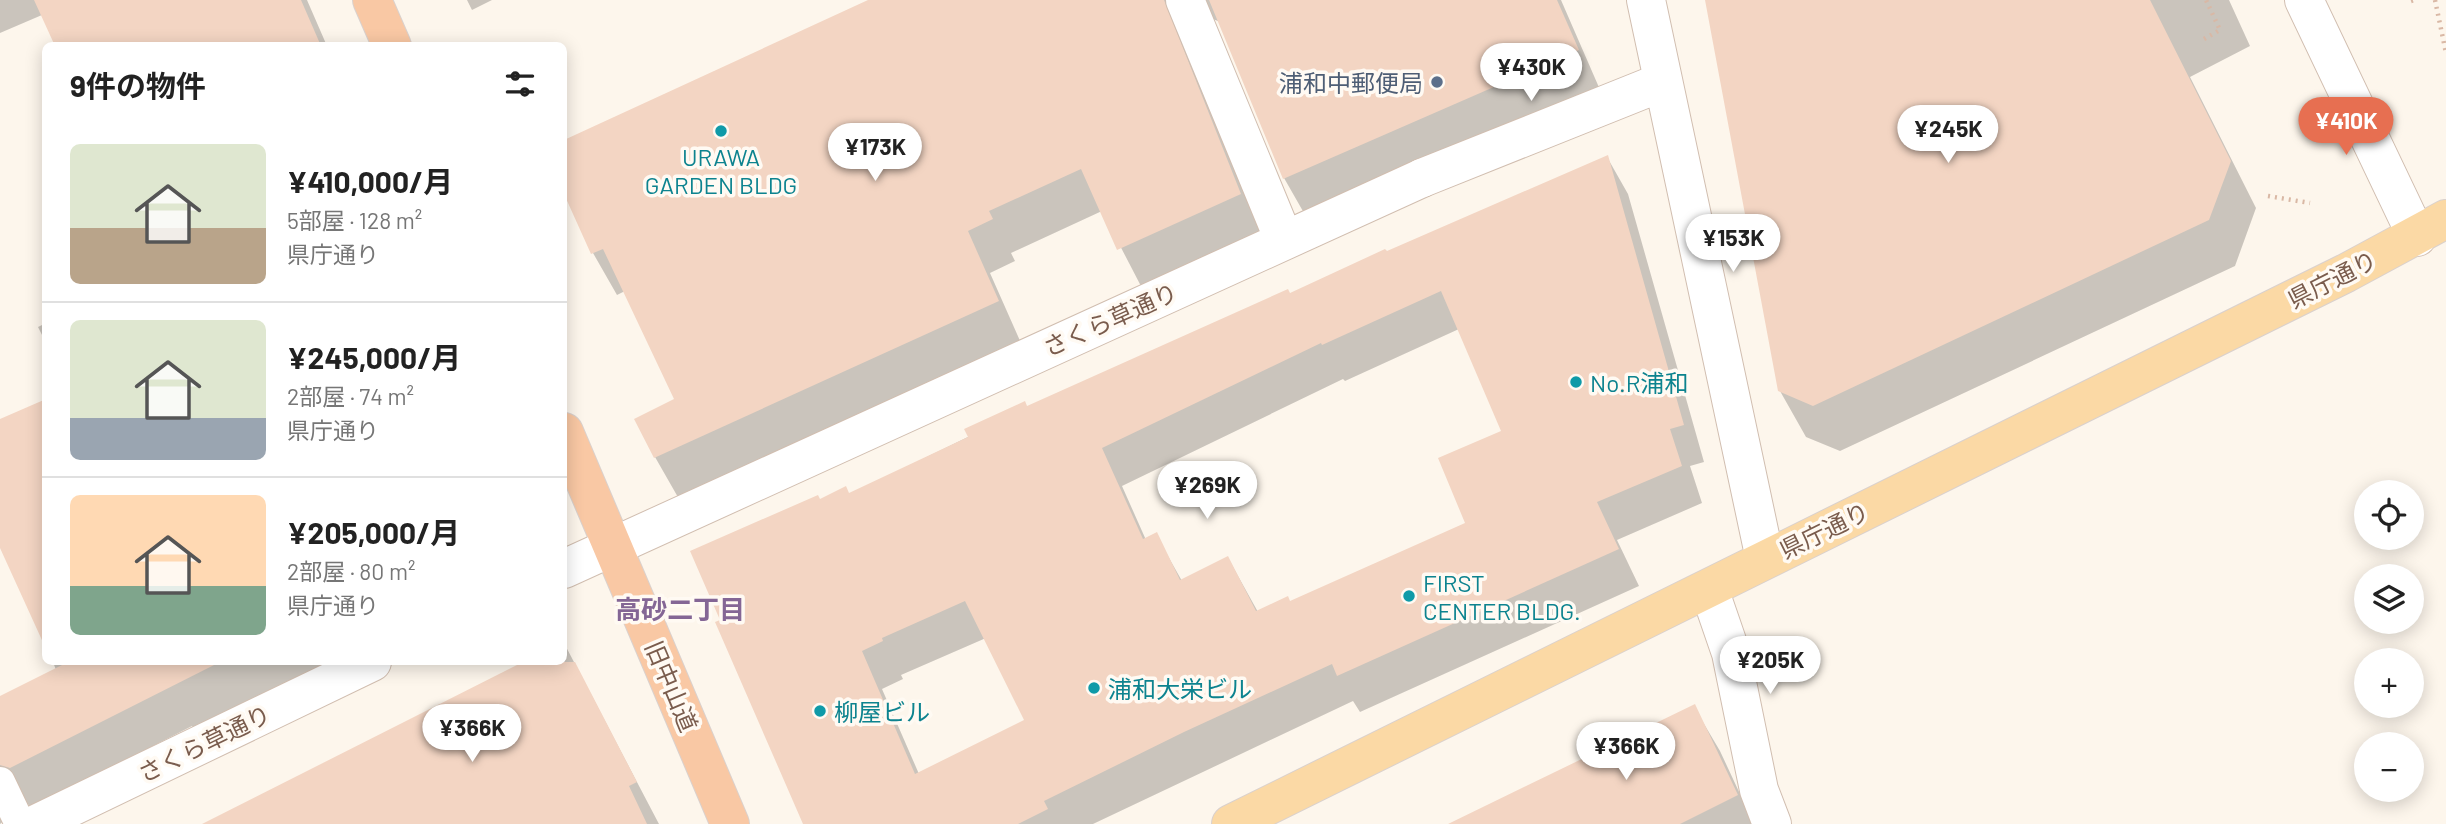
<!DOCTYPE html>
<html lang="ja">
<meta charset="utf-8">
<style>
:root{--surface:#fff;--page:#f6f6f6;--text:#222;--muted:#767676;--line:#e0e0e0;--accent:#e76f51}
body{margin:0;font-family:Barlow,"Noto Sans JP",sans-serif;background:var(--page);color:var(--text);height:100vh;display:flex;flex-direction:column;font-size:26px;white-space:nowrap}
*{box-sizing:border-box;margin:0}
p{font-size:23px;color:var(--muted)}
.icon{flex:none;width:38px;height:38px;fill:none;stroke:currentColor;stroke-width:2;stroke-linecap:round;stroke-linejoin:round}
.map{position:relative;flex:1;overflow:hidden}
.drawer{position:absolute;left:42px;top:42px;width:525px;height:623px;display:flex;flex-direction:column;background:var(--surface);border-radius:10px;box-shadow:0 4px 18px #0003}
.drawer>*{flex:none}
.fabs{position:absolute;left:2354px;top:480px;display:grid;gap:14px}
.fabs a{display:grid;place-items:center;width:70px;height:70px;border-radius:50%;background:var(--surface);box-shadow:0 4px 18px #0003;font-size:35px}
.price{position:absolute;translate:-50% -60px;padding:0 16px;border-radius:24px;background:#fff;color:#222;font-size:23px;line-height:46px;filter:drop-shadow(0 2px 4px #0008)}
.price::after{content:'';position:absolute;left:50%;top:42px;width:21px;height:16px;margin-left:-10px;background:inherit;clip-path:polygon(0 0,100% 0,50% 100%)}
.price.selected{background:var(--accent);color:#fff}
ul{padding:0;list-style:none}
li{display:flex;align-items:center;gap:21px;height:175px;padding:0 28px}
li+li{border-top:2px solid var(--line)}
li span{display:grid;place-items:center;flex:none;width:196px;height:140px;border-radius:10px;color:#555}
li>.icon{margin-inline-start:auto}
span .icon{width:84px;height:84px;fill:#fffc;stroke-width:1}
li b{font-size:30px}
h2{display:flex;justify-content:space-between;align-items:center;height:84px;padding:0 28px;font-size:30px}
.map>svg:first-child{display:block}
.shadow{fill:#0003;fill-rule:evenodd}
.building{fill:#f3d5c3;fill-rule:evenodd}
.lines{fill:none;stroke-linecap:round;stroke-linejoin:round}
.service-casing{stroke:#d1beb0;stroke-width:32}
.pedestrian-casing{stroke:#d1beb0;stroke-width:40}
.minor-casing{stroke:#d1beb0;stroke-width:40}
.tertiary-casing{stroke:#d1beb0;stroke-width:40}
.primary-casing{stroke:#dad1cd;stroke-width:40}
.trunk-casing{stroke:#dad1cd;stroke-width:40}
.path{stroke:#d9b8a5;stroke-width:4.5;stroke-dasharray:2 5;stroke-linecap:butt}
.service{stroke:#fff;stroke-width:30}
.pedestrian{stroke:#fff;stroke-width:38}
.minor{stroke:#fff;stroke-width:38}
.tertiary{stroke:#fff;stroke-width:38}
.primary{stroke:#fbd9a5;stroke-width:38}
.trunk{stroke:#f9c8a4;stroke-width:38}
.service-dot{fill:#5c6f8a;stroke:#fffaf3;stroke-width:2.5}
.culture-dot{fill:#0f9aa8;stroke:#fffaf3;stroke-width:2.5}
.labels{text-anchor:middle;dominant-baseline:central;stroke-width:7;stroke-linejoin:round;paint-order:stroke}
.service-label{font-size:24px;fill:#4e5e75;stroke:#fffaf3;text-anchor:end}
.culture-label{font-size:24px;fill:#0d838f;stroke:#fffaf3;text-anchor:start}
.street-label{font-size:24px;fill:#7a5c4d;stroke:#fffaf3}
.neighbourhood-label{font-size:26px;font-weight:bold;fill:#846695;stroke:#fffaf3}
</style>
<div class="map">
<svg width="2446" height="824" viewBox="0 0 2446 824">
<rect width="100%" height="100%" fill="#fdf6ec"/>
<!-- shadow -->
<path class="shadow" d="M0,0H307L327,46H57L42,15L0,33Z
M467,0H492L472,10Z
M873,0H1561L1601,92L1308,220L1284,178L1220,22L1213,19L1264,236L1143,290L1102,211L1011,253L1015,261L990,273L1021,343L679,499L655,457L676,400L625,291L617,295L593,253L564,190V142Z
M1707,0H2229L2250,46L2190,77L2256,208L2235,266L1840,451L1806,437L1780,391Z
M1607,157L1628,194L1704,462L1690,466L1702,503L1617,540L1639,586L1360,712L1353,701L1093,824H805L722,621L819,501L849,495L1027,408ZM1459,329L1504,432L1467,524L1290,603L1258,612L1228,558L1182,581L1156,535L1146,540L1122,486L1343,379L1345,381ZM986,638L1027,721L919,774L882,689L903,679L901,675Z
M46,323V343L38,327Z
M564,643L659,824H206L527,662H564Z
M53,662H333L194,729L192,726L34,807L24,803L0,824V697L56,670Z
M1694,707L1720,751L1754,824H1452Z"/>
<!-- building -->
<path class="building" d="M34,0H301L321,46H55Z
M868,0H1164L1241,194L1117,250L1081,169L989,211L993,219L968,231L999,301L654,458L634,419L674,399L603,249L591,254L564,194V140Z
M1209,0H1557L1579,50L1283,179Z
M1705,0H2150L2231,161L2209,220L1813,406L1778,391Z
M1608,155L1684,425L1670,429L1682,466L1597,502L1619,549L1337,676L1332,664L1184,732L1044,801L1048,809L1018,824H803L715,622L720,620L690,551L818,495L820,499L846,486L849,493L968,437L964,429L1025,401L1027,406L1288,289L1290,293L1385,249L1387,251ZM1441,291L1501,431L1438,458L1465,523L1290,601L1288,596L1256,611L1228,556L1180,580L1157,532L1143,539L1102,448L1321,343L1322,345ZM965,601L1024,720L915,774L862,651L883,641L882,638Z
M46,399V649L0,548V419Z
M68,662H220L10,768L0,765V696Z
M523,662H575L637,782L629,786L647,824H202Z
M1695,704L1738,795L1680,824H1448Z"/>
<g class="lines">
<defs>
<path id="service" d="M0,782L20,824"/>
<path id="pedestrian" d="M1185,0L1284,240
M564,569L1422,178
M36,824L372,662"/>
<path id="minor" d="M1646,0L1765,559
M1422,178L1662,82
M1709,589L1731,653L1759,790L1772,824"/>
<path id="tertiary" d="M2304,0L2417,237"/>
<path id="primary" d="M1231,824L2346,273L2446,219"/>
<path id="trunk" d="M372,0L392,46
M564,432L730,824"/>
</defs>
<!-- service casing -->
<use href="#service" class="service-casing"/>
<!-- pedestrian casing -->
<use href="#pedestrian" class="pedestrian-casing"/>
<!-- minor casing -->
<use href="#minor" class="minor-casing"/>
<!-- tertiary casing -->
<use href="#tertiary" class="tertiary-casing"/>
<!-- primary casing -->
<use href="#primary" class="primary-casing"/>
<!-- trunk casing -->
<use href="#trunk" class="trunk-casing"/>
<!-- path -->
<path class="path" d="M2435,0L2446,53
M2411,1L2414,0
M2204,39L2220,30L2206,0
M2268,196L2310,203"/>
<!-- service -->
<use href="#service" class="service"/>
<!-- pedestrian -->
<use href="#pedestrian" class="pedestrian"/>
<!-- minor -->
<use href="#minor" class="minor"/>
<!-- tertiary -->
<use href="#tertiary" class="tertiary"/>
<!-- primary -->
<use href="#primary" class="primary"/>
<!-- trunk -->
<use href="#trunk" class="trunk"/>
</g>
<!-- markers -->
<circle class="service-dot" cx="1437" cy="82" r="7"/>
<g class="culture-dot">
<circle cx="721" cy="131" r="7"/>
<circle cx="1576" cy="382" r="7"/>
<circle cx="1409" cy="596" r="7"/>
<circle cx="1094" cy="688" r="7"/>
<circle cx="820" cy="711" r="7"/>
</g>
<g class="labels">
<!-- service labels -->
<g class="service-label">
<text x="1423" y="82">浦和中郵便局</text>
</g>
<!-- culture labels -->
<g class="culture-label">
<text x="721" y="156" text-anchor="middle">URAWA<tspan x="721" dy="28">GARDEN BLDG</tspan></text>
<text x="1590" y="382">No.R浦和</text>
<text x="1423" y="582">FIRST<tspan x="1423" dy="28">CENTER BLDG.</tspan></text>
<text x="1108" y="688">浦和大栄ビル</text>
<text x="834" y="711">柳屋ビル</text>
</g>
<!-- street labels -->
<g class="street-label">
<text transform="translate(2332 279) rotate(-27)">県庁通り</text>
<text transform="translate(1110 319) rotate(-24)">さくら草通り</text>
<text transform="translate(1824 530) rotate(-26)">県庁通り</text>
<text transform="translate(672 686) rotate(67)">旧中山道</text>
<text transform="translate(204 743) rotate(-26)">さくら草通り</text>
</g>
<!-- neighbourhood labels -->
<g class="neighbourhood-label">
<text x="680" y="608">高砂二丁目</text>
</g>
</g>
</svg>
<div class="fabs">
<a><svg class="icon" aria-label="locate" viewBox="0 0 24 24"><circle cx="12" cy="12" r="6"/><path d="M12 2v4M12 18v4M2 12h4M18 12h4"/></svg></a>
<a><svg class="icon" aria-label="layers" viewBox="0 0 24 24"><path d="M12 4l9 5-9 5-9-5zM3 14l9 5 9-5"/></svg></a>
<a>+</a>
<a>−</a>
</div>
<b class="price" style="left:1531px;top:103px">¥430K</b>
<b class="price selected" style="left:2346px;top:157px">¥410K</b>
<b class="price" style="left:1948px;top:165px">¥245K</b>
<b class="price" style="left:875px;top:183px">¥173K</b>
<b class="price" style="left:1733px;top:274px">¥153K</b>
<b class="price" style="left:1207px;top:521px">¥269K</b>
<b class="price" style="left:1770px;top:696px">¥205K</b>
<b class="price" style="left:472px;top:764px">¥366K</b>
<b class="price" style="left:1626px;top:782px">¥366K</b>
<section class="drawer">
<h2>9件の物件<svg class="icon" aria-label="filters" viewBox="0 0 24 24"><path d="M4 7h16M4 17h16"/><circle cx="9" cy="7" r="2"/><circle cx="15" cy="17" r="2"/></svg></h2>
<ul>
<li><span style="background:linear-gradient(#dfe7d0 60%,#b9a48a 0)"><svg class="icon" aria-label="home" viewBox="0 0 24 24"><path d="M3 11l9-7 9 7M6 9v11h12V9"/></svg></span><div><b>¥410,000/月</b><p>5部屋 · 128 m²</p><p>県庁通り</p></div></li>
<li><span style="background:linear-gradient(#dfe7d0 70%,#9aa5b1 0)"><svg class="icon" aria-label="home" viewBox="0 0 24 24"><path d="M3 11l9-7 9 7M6 9v11h12V9"/></svg></span><div><b>¥245,000/月</b><p>2部屋 · 74 m²</p><p>県庁通り</p></div></li>
<li><span style="background:linear-gradient(#ffd9b3 65%,#7fa58c 0)"><svg class="icon" aria-label="home" viewBox="0 0 24 24"><path d="M3 11l9-7 9 7M6 9v11h12V9"/></svg></span><div><b>¥205,000/月</b><p>2部屋 · 80 m²</p><p>県庁通り</p></div></li>
</ul>
</section>
</div>
